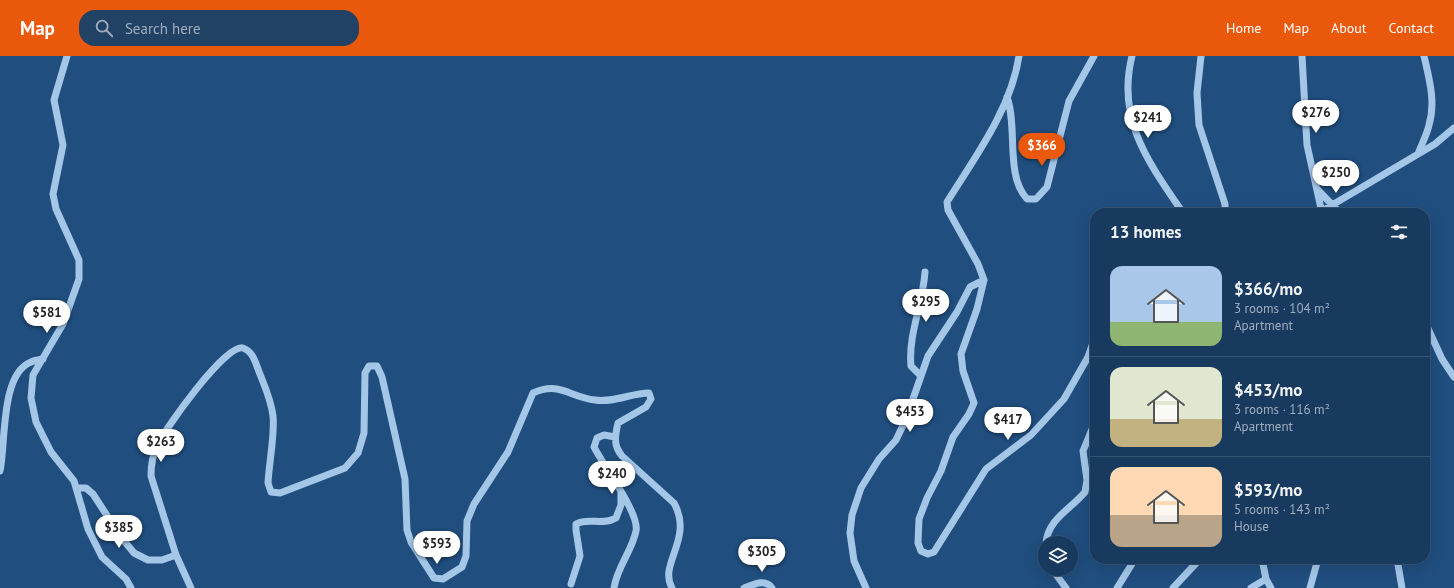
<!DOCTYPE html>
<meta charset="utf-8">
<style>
:root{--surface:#183a5f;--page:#214165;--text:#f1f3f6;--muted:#9fadbd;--line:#365474;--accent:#ea580c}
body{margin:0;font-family:"PT Sans",sans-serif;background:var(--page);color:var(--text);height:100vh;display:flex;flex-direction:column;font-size:15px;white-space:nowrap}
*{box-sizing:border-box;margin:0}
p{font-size:13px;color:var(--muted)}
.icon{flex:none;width:22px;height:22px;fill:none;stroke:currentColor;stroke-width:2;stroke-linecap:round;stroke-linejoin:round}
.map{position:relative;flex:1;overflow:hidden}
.sheet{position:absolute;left:1090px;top:152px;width:340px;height:356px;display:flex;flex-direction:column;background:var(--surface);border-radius:16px;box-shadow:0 4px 16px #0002,0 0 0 1px var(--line)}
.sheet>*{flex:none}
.tools{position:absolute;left:1038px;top:480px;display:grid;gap:8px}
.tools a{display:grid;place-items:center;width:40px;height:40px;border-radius:50%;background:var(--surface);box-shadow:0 4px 16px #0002,0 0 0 1px var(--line);font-size:20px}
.price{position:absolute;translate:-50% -34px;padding:0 9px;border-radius:14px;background:#fff;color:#222;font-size:13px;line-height:26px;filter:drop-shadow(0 1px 2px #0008)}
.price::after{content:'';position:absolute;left:50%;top:24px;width:12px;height:9px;margin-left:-6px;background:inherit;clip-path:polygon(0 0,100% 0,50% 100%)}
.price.current{background:var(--accent);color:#fff}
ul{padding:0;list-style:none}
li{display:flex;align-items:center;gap:12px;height:100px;padding:0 20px}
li+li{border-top:1px solid var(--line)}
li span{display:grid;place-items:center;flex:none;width:112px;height:80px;border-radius:12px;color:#555}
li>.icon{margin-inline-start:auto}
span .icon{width:48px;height:48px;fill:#fffc;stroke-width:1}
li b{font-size:17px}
h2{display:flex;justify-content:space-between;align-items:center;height:48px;padding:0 20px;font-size:17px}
header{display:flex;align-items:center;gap:24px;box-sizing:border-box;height:56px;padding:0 20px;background:var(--accent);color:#fff}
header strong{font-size:19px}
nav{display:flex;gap:22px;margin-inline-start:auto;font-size:14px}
.search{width:280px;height:36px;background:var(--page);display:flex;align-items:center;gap:10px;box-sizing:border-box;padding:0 14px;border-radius:16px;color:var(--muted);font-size:15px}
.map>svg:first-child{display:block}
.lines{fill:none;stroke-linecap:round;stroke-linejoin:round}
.minor{stroke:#a4c6e7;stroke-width:7}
</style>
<header>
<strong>Map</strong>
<div class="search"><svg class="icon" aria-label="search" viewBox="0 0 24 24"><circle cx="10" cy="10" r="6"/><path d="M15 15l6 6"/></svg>Search here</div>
<nav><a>Home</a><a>Map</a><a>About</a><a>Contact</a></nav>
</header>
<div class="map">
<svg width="1454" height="532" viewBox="0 0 1454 532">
<rect width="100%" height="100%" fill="#204e7f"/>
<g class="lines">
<!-- minor -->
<path class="minor" d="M67,0L54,44L63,89L53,138L56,153L79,204V223L63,268L33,319L31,342L36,366L51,396L74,425L88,473L102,501L126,523L131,532
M1019,0C1011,53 975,101 947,146L948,154L978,208L984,224L977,253L961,298L963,315L974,347L969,358L953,381L941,415L927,442L919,463L918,487L921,495L928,498L934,496L986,413L1031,379L1064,343L1088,301L1095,281
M1132,0C1116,64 1149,107 1183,157
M1201,0L1197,37L1199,69L1225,148V157
M1302,0L1307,89L1322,157
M1007,41C1018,72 1005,119 1027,143H1036L1047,131L1069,45L1094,0
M1418,98C1421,89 1427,79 1429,69C1436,46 1429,22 1424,0
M1317,133L1340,157
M1322,155L1435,88L1454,72
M1425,266L1442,303L1454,321
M921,320L911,310C908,278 923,248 925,216
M0,415C6,388 0,318 31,306C35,304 39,304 43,303
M76,432H86L93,438L121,481L134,497L148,504H162L176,499
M1046,487C1048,463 1071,453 1085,436L1087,424L1083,395L1095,366
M1262,503L1266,523L1271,532
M1397,503L1402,532
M1052,513L1066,532
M571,528L580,500L576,474V468C589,461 602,470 616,462L621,449V436
M191,532L176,499L151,420C151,409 152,400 157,390C164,374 226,287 243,292C252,295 255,305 258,313C264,329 271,343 273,360C275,378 269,407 268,427L271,436L280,437L345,412L358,397L364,377L365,317L369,310H377L382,321L405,423L407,474L411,486L434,522L443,523L462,511L466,500L467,465L474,448L508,396L533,337C560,325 569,341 595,344C614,347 631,337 649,337L651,343L646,351L618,367C615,380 613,389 622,400L674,447C694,483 658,508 672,532
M614,532C617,511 632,495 636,475C640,458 603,409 594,391L597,382L604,379L615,381
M744,532C753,529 765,522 772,532
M866,532L854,505L850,477L852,459L861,432L879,403L896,384L906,363L928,300L957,256L970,231L984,224
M1117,532L1135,503
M1173,532L1200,503
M1251,532L1266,523
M1310,532L1318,503"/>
</g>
</svg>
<div class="tools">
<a><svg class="icon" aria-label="layers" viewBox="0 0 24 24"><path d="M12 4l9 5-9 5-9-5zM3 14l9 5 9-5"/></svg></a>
</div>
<b class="price" style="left:1316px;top:78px">$276</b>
<b class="price" style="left:1148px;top:83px">$241</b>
<b class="price current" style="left:1042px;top:111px">$366</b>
<b class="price" style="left:1336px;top:138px">$250</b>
<b class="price" style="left:926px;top:267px">$295</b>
<b class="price" style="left:47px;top:278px">$581</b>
<b class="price" style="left:910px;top:377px">$453</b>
<b class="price" style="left:1008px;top:385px">$417</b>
<b class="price" style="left:161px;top:407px">$263</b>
<b class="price" style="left:612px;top:439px">$240</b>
<b class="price" style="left:119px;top:493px">$385</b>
<b class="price" style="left:437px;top:509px">$593</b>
<b class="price" style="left:762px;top:517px">$305</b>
<section class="sheet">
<h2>13 homes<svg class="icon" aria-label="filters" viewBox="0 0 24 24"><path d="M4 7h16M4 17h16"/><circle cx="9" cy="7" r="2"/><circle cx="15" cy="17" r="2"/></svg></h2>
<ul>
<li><span style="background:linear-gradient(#a9c7e8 70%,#8fb573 0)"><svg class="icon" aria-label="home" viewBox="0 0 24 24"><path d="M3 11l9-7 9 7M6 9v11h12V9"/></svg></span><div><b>$366/mo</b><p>3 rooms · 104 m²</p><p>Apartment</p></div></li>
<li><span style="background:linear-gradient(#dfe7d0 65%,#c2b280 0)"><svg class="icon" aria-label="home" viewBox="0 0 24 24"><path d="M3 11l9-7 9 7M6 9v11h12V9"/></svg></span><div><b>$453/mo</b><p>3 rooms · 116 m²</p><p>Apartment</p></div></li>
<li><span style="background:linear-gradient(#ffd9b3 60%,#b9a48a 0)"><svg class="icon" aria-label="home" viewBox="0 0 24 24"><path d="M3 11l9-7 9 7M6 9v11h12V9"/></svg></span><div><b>$593/mo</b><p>5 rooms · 143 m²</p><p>House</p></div></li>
</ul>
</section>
</div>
